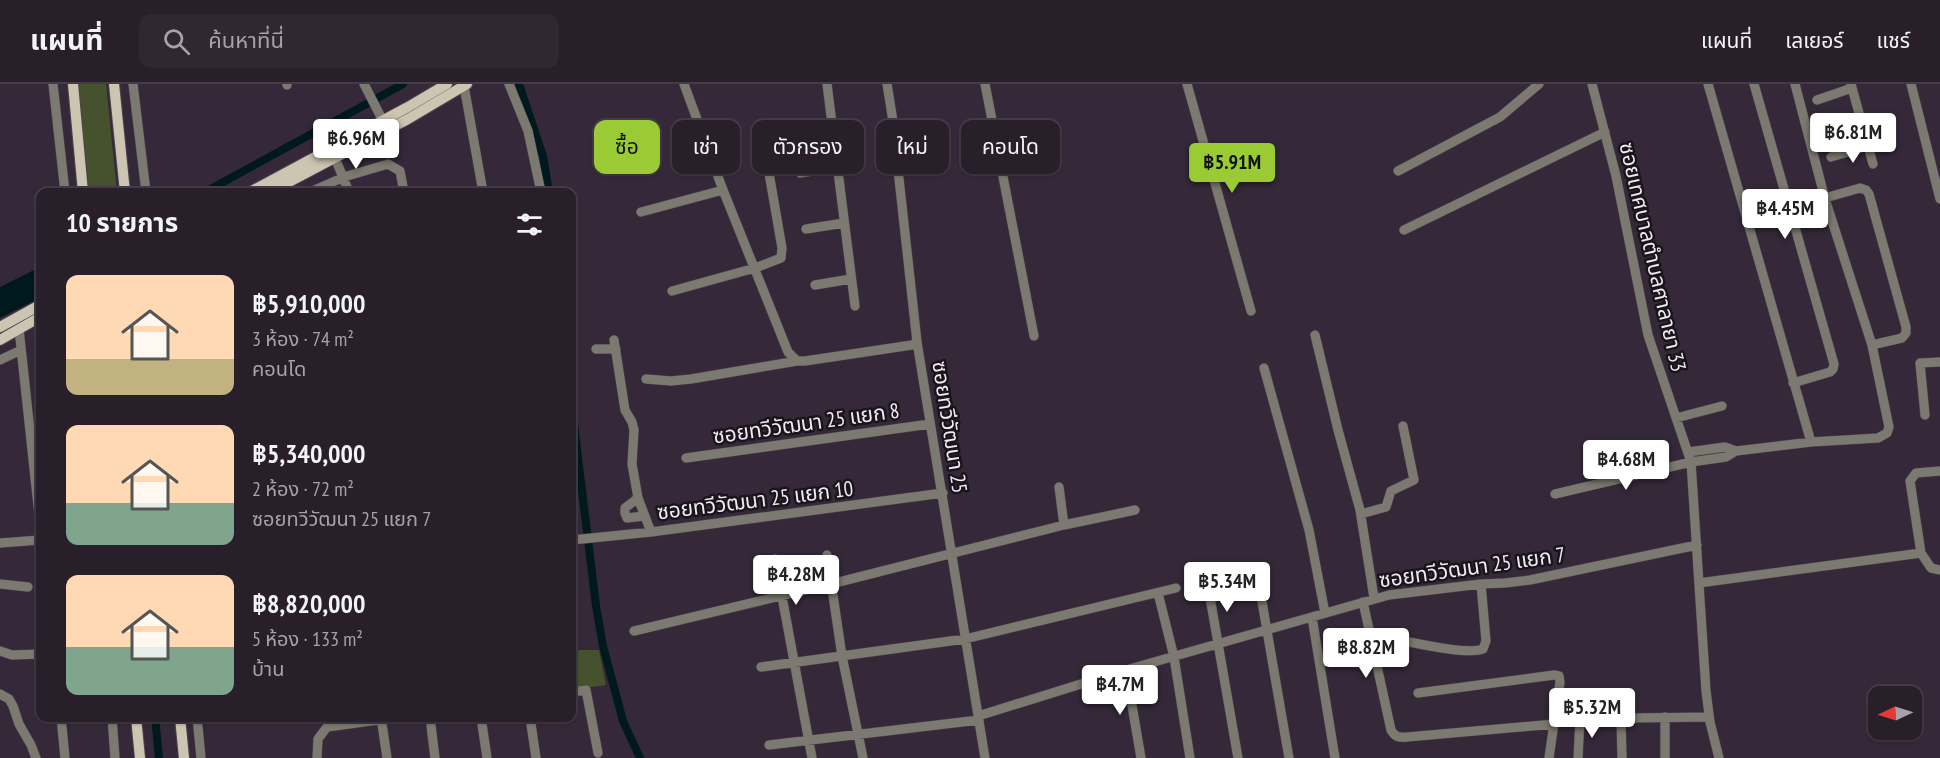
<!DOCTYPE html>
<html lang="th">
<meta charset="utf-8">
<style>
:root{--surface:#281f2b;--page:#302733;--text:#f1f3f6;--muted:#a5a2a9;--line:#443d47;--accent:#9acb34}
body{margin:0;font-family:"PT Sans Narrow","Noto Sans Thai",sans-serif;background:var(--page);color:var(--text);height:100vh;display:flex;flex-direction:column;font-size:22px;white-space:nowrap}
*{box-sizing:border-box;margin:0}
p{font-size:20px;color:var(--muted)}
.icon{flex:none;width:33px;height:33px;fill:none;stroke:currentColor;stroke-width:2;stroke-linecap:round;stroke-linejoin:round}
.map{position:relative;flex:1;overflow:hidden}
.panel{position:absolute;left:36px;top:104px;width:540px;height:534px;display:flex;flex-direction:column;background:var(--surface);border-radius:12px;box-shadow:0 2px 4px #0004,0 0 0 2px var(--line)}
.panel>*{flex:none}
.hud{position:absolute;left:594px;top:36px;width:570px;height:54px;display:flex;gap:12px}
.needle{width:39px;rotate:266deg}
.buttons{position:absolute;left:1868px;top:602px;display:grid;gap:12px}
.buttons a{display:grid;place-items:center;width:54px;height:54px;border-radius:12px;background:var(--surface);box-shadow:0 2px 4px #0004,0 0 0 2px var(--line);font-size:30px}
.price{position:absolute;translate:-50% -51px;padding:0 14px;border-radius:6px;background:#fff;color:#222;font-size:20px;line-height:39px;filter:drop-shadow(0 2px 3px #0008)}
.price::after{content:'';position:absolute;left:50%;top:36px;width:18px;height:14px;margin-left:-9px;background:inherit;clip-path:polygon(0 0,100% 0,50% 100%)}
.price.active{background:var(--accent);color:#111}
ul{padding:0;list-style:none}
li{display:flex;align-items:center;gap:18px;height:150px;padding:0 30px}
li span{display:grid;place-items:center;flex:none;width:168px;height:120px;border-radius:12px;color:#555}
li>.icon{margin-inline-start:auto}
span .icon{width:72px;height:72px;fill:#fffc;stroke-width:1}
li b{font-size:26px}
h2{display:flex;justify-content:space-between;align-items:center;height:72px;padding:0 30px;font-size:26px}
.chip{padding:0 21px;border-radius:12px;background:var(--surface);box-shadow:0 2px 4px #0004,0 0 0 2px var(--line);font-size:21px;line-height:54px}
.chip.active{background:var(--accent);color:#111}
header{display:flex;align-items:center;gap:36px;box-sizing:border-box;height:84px;padding:0 30px;background:var(--surface);border-bottom:2px solid var(--line)}
header strong{font-size:28px}
nav{display:flex;gap:33px;margin-inline-start:auto;font-size:21px}
.search{width:420px;height:54px;background:var(--page);display:flex;align-items:center;gap:15px;box-sizing:border-box;padding:0 21px;border-radius:12px;color:var(--muted);font-size:22px}
.map>svg:first-child{display:block}
.green{fill:#45522d}
.water{fill:#00191c}
.lines{fill:none;stroke-linecap:round;stroke-linejoin:round}
.canal{stroke:#00191c;stroke-width:8}
.minor-casing{stroke:#4f4453;stroke-width:10}
.major-casing{stroke:#4f4453;stroke-width:12}
.minor{stroke:#7c7a70;stroke-width:9}
.major{stroke:#cbc5b1;stroke-width:10}
.labels{text-anchor:middle;dominant-baseline:central;stroke-width:5;stroke-linejoin:round;paint-order:stroke}
.street-label{font-size:21px;fill:#f2e9f4;stroke:#1a141b}
</style>
<header>
<strong>แผนที่</strong>
<div class="search"><svg class="icon" aria-label="search" viewBox="0 0 24 24"><circle cx="10" cy="10" r="6"/><path d="M15 15l6 6"/></svg>ค้นหาที่นี่</div>
<nav><a>แผนที่</a><a>เลเยอร์</a><a>แชร์</a></nav>
</header>
<div class="map">
<svg width="1940" height="674" viewBox="0 0 1940 674">
<rect width="100%" height="100%" fill="#352939"/>
<!-- green -->
<path class="green" d="M78,0H106L117,108H89Z
M572,566H599L606,601L572,606Z"/>
<!-- water -->
<path class="water" d="M40,183V214L0,234V203Z"/>
<g class="lines">
<!-- canal -->
<path class="canal" d="M519,0L543,72L549,108
M205,108L403,0
M572,324L596,522L603,562L623,637L640,674
M155,633L159,674"/>
<defs>
<path id="minor" d="M53,0L65,108
M133,0L146,108
M287,0V1
M364,0L383,37
M509,0L528,47L541,108
M684,0L723,106L788,268L797,277H805L912,261L917,258
M827,0L855,222
M887,0L892,31L917,258L985,674
M985,0L1034,252
M1187,0L1251,227
M1592,0L1616,92L1648,251L1691,378L1706,607L1710,638L1719,674
M1708,0L1811,358
M1754,0L1834,280L1833,285L1830,288L1793,299
M1851,0L1873,80
M1911,0L1940,115
M464,2L483,108
M1817,16L1852,4
M1831,73L1867,62
M335,74L349,108
M1398,87L1500,33L1539,0
M800,89L837,83
M310,108L344,93L388,80L400,87L404,108
M641,128L723,106
M1748,136L1860,104L1866,106L1869,110L1906,243V249L1902,254L1872,261
M806,145L844,139
M1404,146L1605,48
M815,201L851,195
M672,207L755,184L781,174L782,164L765,66
M19,245L40,440
M1315,251L1338,346L1360,426L1374,514
M614,256L625,326L632,338L634,346L632,380L638,414L625,424V429L627,434L644,432
M596,265H616
M0,276L21,266
M1264,284L1309,446L1325,529
M646,295L671,297L691,295L797,277
M1925,331L1920,279L1940,278
M1676,334L1722,322
M1736,367L1811,358L1878,354L1887,349L1889,343L1872,261L1825,115L1795,0
M686,374L930,340
M1940,387L1916,389L1910,397L1921,469L1931,484L1940,486
M1059,403L1064,441
M1555,410L1691,378L1726,373L1736,367L1725,363L1688,368
M638,414L651,448
M1361,430L1386,423L1391,407L1414,396L1403,342
M572,456L651,448L943,409
M0,459L40,456
M827,471L842,572L863,674
M775,475L812,674
M1256,483L1289,674
M1699,499L1921,469
M0,500L28,503
M1208,502L1238,674
M1158,509L1174,573L1190,674
M1363,518L1391,646C1395,653 1399,654 1407,653L1554,640
M1312,533L1335,674
M634,547L831,500L1064,441L1135,426
M1403,557C1422,560 1466,571 1483,565L1486,557L1481,500
M0,567L12,571L40,570
M761,583L965,555L1176,504
M1126,586L1141,674
M572,608L586,606L598,669
M1418,609L1554,591L1559,592L1560,598L1549,674
M0,610L9,615L13,622L19,640L31,661L36,674
M978,632L1126,586L1389,511L1481,500L1505,499L1530,496L1697,461
M61,633L65,674
M112,633L115,674
M197,633L201,674
M381,633L387,674
M430,633L435,674
M481,633L487,674
M530,633L536,674
M1621,634L1622,674
M1554,635L1709,633
M769,661L979,636
M317,674L318,655L327,643L400,633
M1578,674L1580,635
M1665,674V633"/>
<path id="major" d="M73,0L83,108
M114,0L125,108
M250,108L408,23L447,0
M270,108L408,35L467,0
M0,243L40,221
M0,256L40,233
M136,633L140,674
M180,633L184,674"/>
</defs>
<!-- minor casing -->
<use href="#minor" class="minor-casing"/>
<!-- major casing -->
<use href="#major" class="major-casing"/>
<!-- minor -->
<use href="#minor" class="minor"/>
<!-- major -->
<use href="#major" class="major"/>
</g>
<g class="labels">
<!-- street labels -->
<g class="street-label">
<text transform="translate(1653 173) rotate(77)">ซอยเทศบาลตำบลศาลายา 33</text>
<text transform="translate(806 339) rotate(-8)">ซอยทวีวัฒนา 25 แยก 8</text>
<text transform="translate(950 343) rotate(81)">ซอยทวีวัฒนา 25</text>
<text transform="translate(755 416) rotate(-7)">ซอยทวีวัฒนา 25 แยก 10</text>
<text transform="translate(1472 483) rotate(-8)">ซอยทวีวัฒนา 25 แยก 7</text>
</g>
</g>
</svg>
<div class="buttons">
<a><svg class="needle" viewBox="-14 -14 28 28"><path d="M0-13l5 13h-10z" fill="#e53935"/><path d="M0 13l5-13h-10z" fill="#a5a2a9"/></svg></a>
</div>
<b class="price" style="left:1853px;top:80px">฿6.81M</b>
<b class="price" style="left:356px;top:86px">฿6.96M</b>
<b class="price active" style="left:1232px;top:110px">฿5.91M</b>
<b class="price" style="left:1785px;top:156px">฿4.45M</b>
<b class="price" style="left:1626px;top:407px">฿4.68M</b>
<b class="price" style="left:796px;top:522px">฿4.28M</b>
<b class="price" style="left:1227px;top:529px">฿5.34M</b>
<b class="price" style="left:1366px;top:595px">฿8.82M</b>
<b class="price" style="left:1120px;top:632px">฿4.7M</b>
<b class="price" style="left:1592px;top:655px">฿5.32M</b>
<div class="hud">
<a class="chip active">ซื้อ</a>
<a class="chip">เช่า</a>
<a class="chip">ตัวกรอง</a>
<a class="chip">ใหม่</a>
<a class="chip">คอนโด</a>
</div>
<section class="panel">
<h2>10 รายการ<svg class="icon" aria-label="filters" viewBox="0 0 24 24"><path d="M4 7h16M4 17h16"/><circle cx="9" cy="7" r="2"/><circle cx="15" cy="17" r="2"/></svg></h2>
<ul>
<li><span style="background:linear-gradient(#ffd9b3 70%,#c2b280 0)"><svg class="icon" aria-label="home" viewBox="0 0 24 24"><path d="M3 11l9-7 9 7M6 9v11h12V9"/></svg></span><div><b>฿5,910,000</b><p>3 ห้อง · 74 m²</p><p>คอนโด</p></div></li>
<li><span style="background:linear-gradient(#ffd9b3 65%,#7fa58c 0)"><svg class="icon" aria-label="home" viewBox="0 0 24 24"><path d="M3 11l9-7 9 7M6 9v11h12V9"/></svg></span><div><b>฿5,340,000</b><p>2 ห้อง · 72 m²</p><p>ซอยทวีวัฒนา 25 แยก 7</p></div></li>
<li><span style="background:linear-gradient(#ffd9b3 60%,#7fa58c 0)"><svg class="icon" aria-label="home" viewBox="0 0 24 24"><path d="M3 11l9-7 9 7M6 9v11h12V9"/></svg></span><div><b>฿8,820,000</b><p>5 ห้อง · 133 m²</p><p>บ้าน</p></div></li>
</ul>
</section>
</div>
